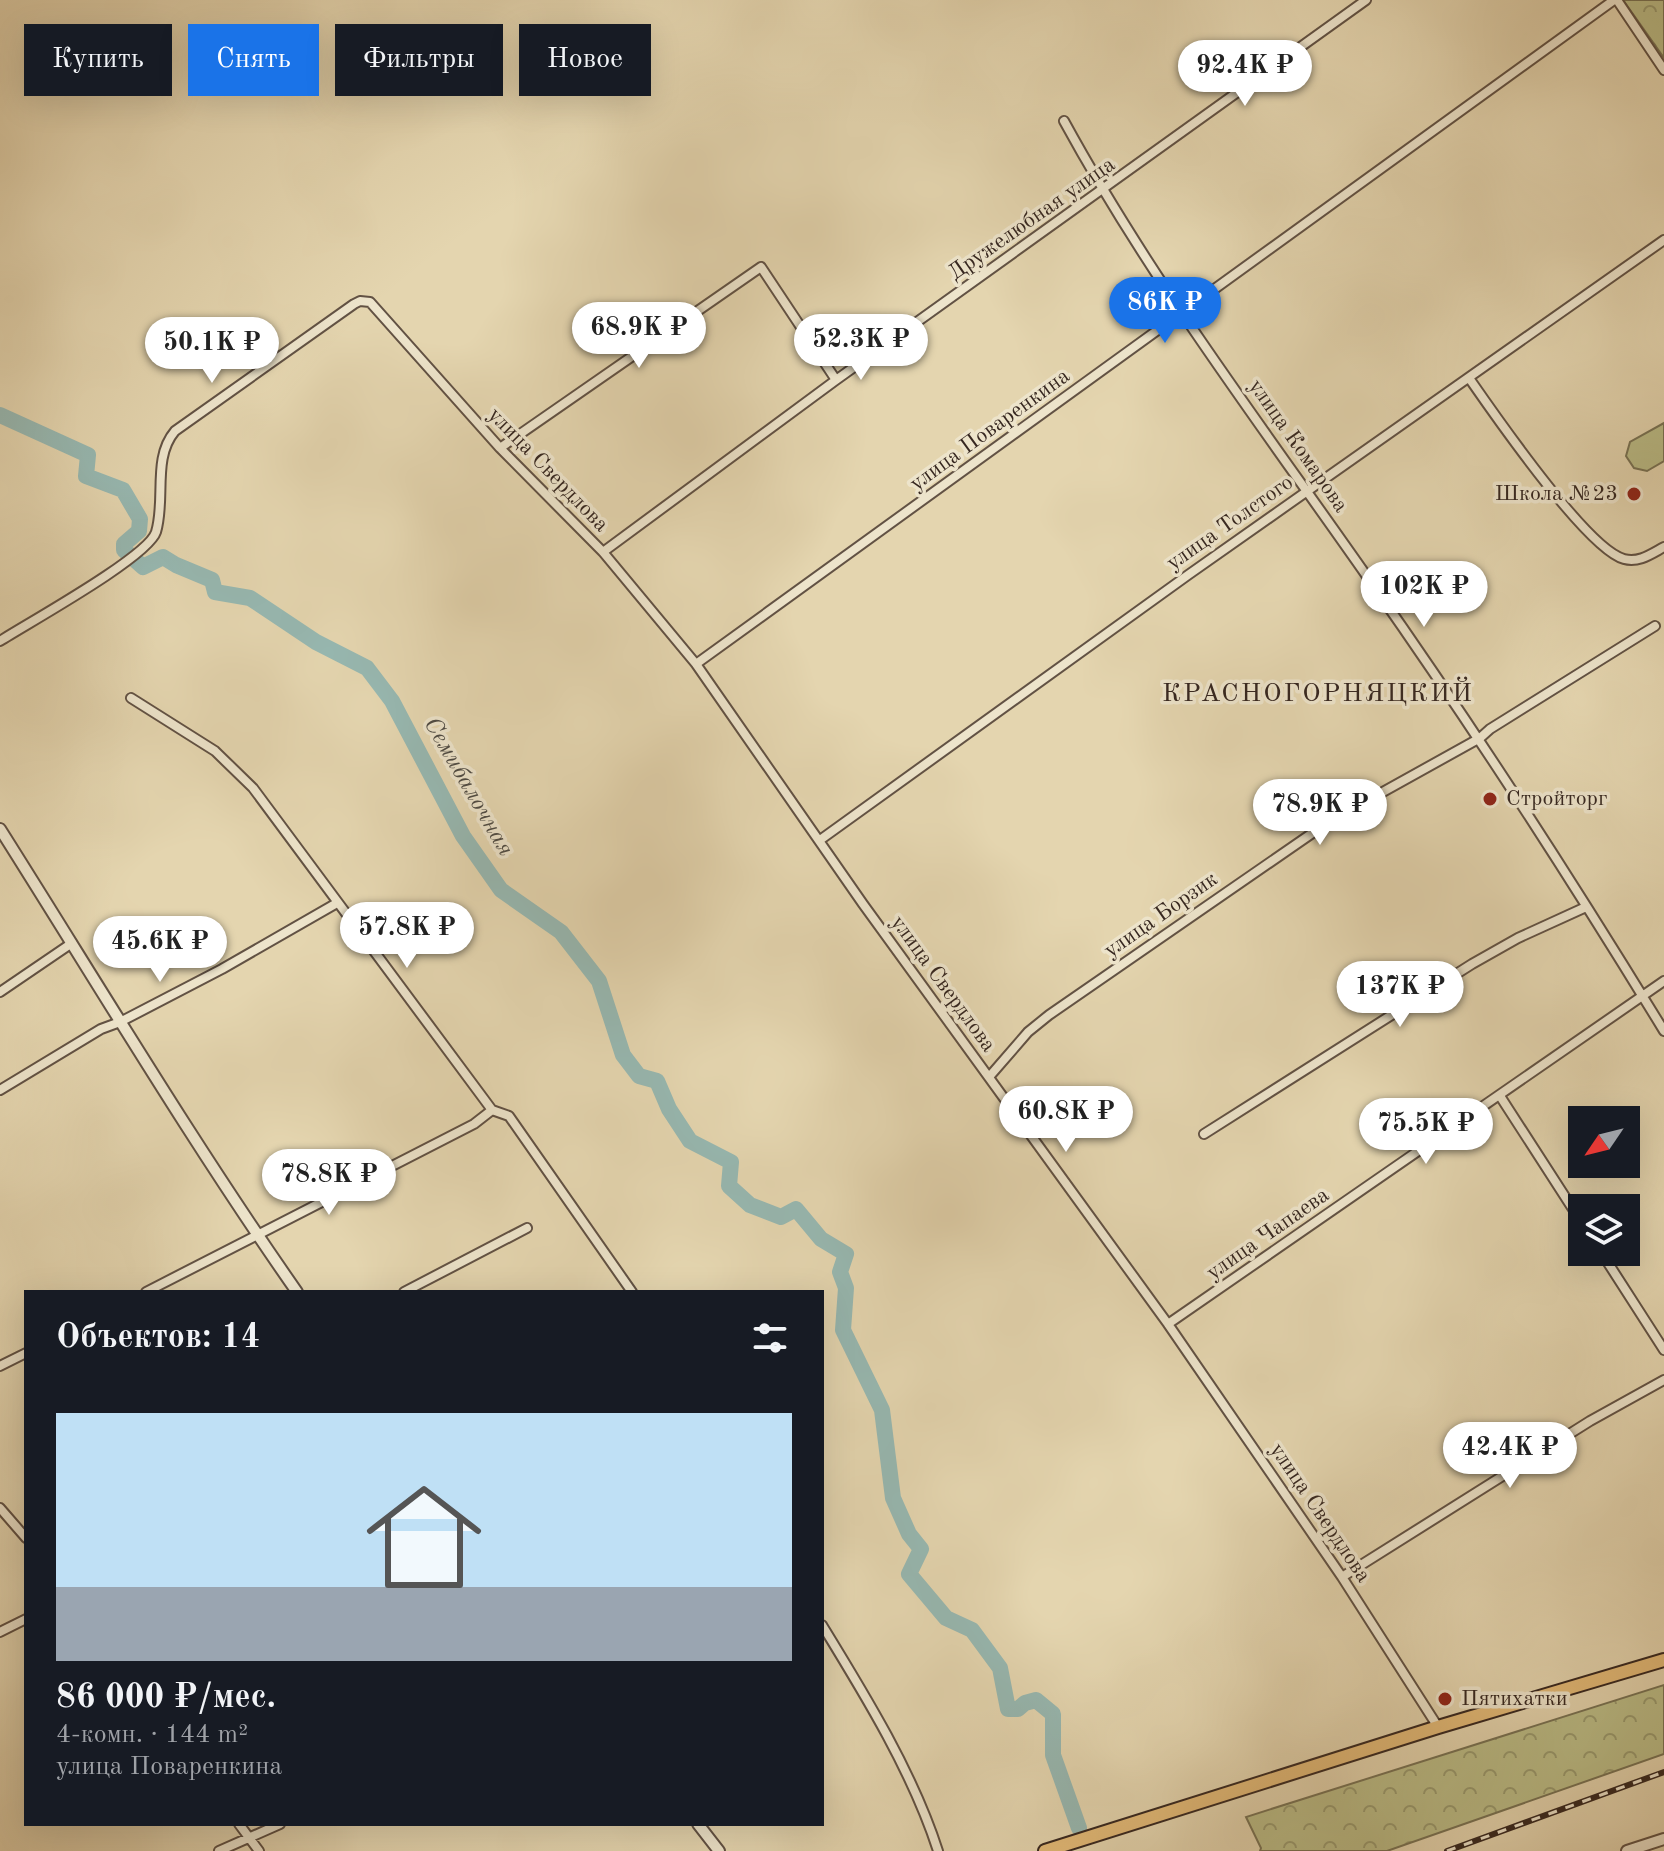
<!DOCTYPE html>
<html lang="ru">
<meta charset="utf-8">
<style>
:root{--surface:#171b24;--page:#20242c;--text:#f1f3f6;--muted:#9ea1a6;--line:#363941;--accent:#1a73e8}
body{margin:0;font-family:"Old Standard TT",serif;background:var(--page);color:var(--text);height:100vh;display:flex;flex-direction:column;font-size:30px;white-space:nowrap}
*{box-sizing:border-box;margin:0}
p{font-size:26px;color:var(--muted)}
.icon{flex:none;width:44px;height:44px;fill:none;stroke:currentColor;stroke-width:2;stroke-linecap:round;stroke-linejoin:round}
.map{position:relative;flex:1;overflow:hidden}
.drawer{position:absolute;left:24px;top:1290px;width:800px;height:536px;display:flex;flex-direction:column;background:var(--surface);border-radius:0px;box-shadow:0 8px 32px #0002}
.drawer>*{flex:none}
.guide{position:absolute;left:24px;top:24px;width:800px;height:72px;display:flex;gap:16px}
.needle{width:52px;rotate:235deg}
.controls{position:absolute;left:1568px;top:1106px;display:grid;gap:16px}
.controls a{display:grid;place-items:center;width:72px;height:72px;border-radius:0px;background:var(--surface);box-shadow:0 8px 32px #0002;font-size:40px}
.price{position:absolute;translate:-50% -68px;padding:0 18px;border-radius:28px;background:#fff;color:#222;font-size:26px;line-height:52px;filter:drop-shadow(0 2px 4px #0008)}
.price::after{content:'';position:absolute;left:50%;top:48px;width:24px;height:18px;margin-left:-12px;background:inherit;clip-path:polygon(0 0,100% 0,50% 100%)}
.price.on{background:var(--accent);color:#fff}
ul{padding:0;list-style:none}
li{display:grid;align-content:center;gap:16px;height:424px;padding:0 32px}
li+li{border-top:2px solid var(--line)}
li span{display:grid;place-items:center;height:248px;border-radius:0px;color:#555}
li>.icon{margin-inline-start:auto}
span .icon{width:144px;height:144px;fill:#fffc;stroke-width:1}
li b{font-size:34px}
h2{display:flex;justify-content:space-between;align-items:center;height:96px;padding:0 32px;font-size:34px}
.chip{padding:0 28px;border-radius:0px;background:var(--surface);box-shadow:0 8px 32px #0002;font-size:28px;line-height:72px}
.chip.on{background:var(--accent);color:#fff}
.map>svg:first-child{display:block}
.grass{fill:#babc87;stroke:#787254;stroke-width:2}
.forest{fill:url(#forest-crowns);stroke:#787254;stroke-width:2}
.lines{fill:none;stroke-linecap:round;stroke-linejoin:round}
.river{stroke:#97b8b1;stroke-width:16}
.minor-casing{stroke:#625244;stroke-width:12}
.tertiary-casing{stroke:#625244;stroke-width:14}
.primary-casing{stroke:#362720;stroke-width:16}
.minor{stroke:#ede4cb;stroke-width:8}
.tertiary{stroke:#ede4cb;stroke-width:10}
.primary{stroke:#e2ba78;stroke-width:12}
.rail-casing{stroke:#362720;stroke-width:6}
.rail{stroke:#ede4cb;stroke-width:3;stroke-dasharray:9;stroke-linecap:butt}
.poi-dot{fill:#8f2418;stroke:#ede4cb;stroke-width:3}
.labels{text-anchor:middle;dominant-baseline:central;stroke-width:7;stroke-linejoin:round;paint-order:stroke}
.street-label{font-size:22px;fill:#362720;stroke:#ede4cb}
.poi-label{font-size:22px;fill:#362720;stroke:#ede4cb;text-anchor:start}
.water-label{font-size:24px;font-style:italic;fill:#4e4b44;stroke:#ede4cb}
.quarter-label{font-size:26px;letter-spacing:2px;fill:#362720;stroke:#ede4cb}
</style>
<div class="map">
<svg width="1664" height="1851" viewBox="0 0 1664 1851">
<defs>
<pattern id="forest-crowns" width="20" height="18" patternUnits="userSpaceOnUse" patternTransform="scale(2)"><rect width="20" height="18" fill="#babc87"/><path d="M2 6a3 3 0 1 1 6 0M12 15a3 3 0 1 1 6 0" fill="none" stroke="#98996e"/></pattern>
</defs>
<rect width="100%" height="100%" fill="#e4d5af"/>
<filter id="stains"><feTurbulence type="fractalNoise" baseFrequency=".0025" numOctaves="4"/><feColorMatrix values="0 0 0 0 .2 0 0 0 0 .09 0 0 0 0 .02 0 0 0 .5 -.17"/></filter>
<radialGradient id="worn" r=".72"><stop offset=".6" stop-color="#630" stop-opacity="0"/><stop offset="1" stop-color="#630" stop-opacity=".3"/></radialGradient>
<!-- grass -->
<path class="grass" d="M1664,423V461L1647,471L1634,468L1626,456L1630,442Z"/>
<!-- forest -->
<path class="forest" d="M1623,0H1664V58Z
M1664,1685V1754L1387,1851H1260L1261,1848L1246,1817Z"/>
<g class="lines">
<!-- river -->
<path class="river" d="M0,415L88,455L86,476L123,490L140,519L139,531L124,544V550L143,567L163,557L176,565L212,580L215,592L250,598L316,642L367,668L392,701L463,836L501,890L561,932L599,981L623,1055L639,1076L657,1081L669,1109L690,1141L731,1162L729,1186L750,1205L781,1217L796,1209L821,1239L846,1254L840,1272L846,1288L843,1330L882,1410L893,1498L909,1534L921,1549L909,1574L946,1618L972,1630L1000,1668L1008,1709H1018L1025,1703L1036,1700L1053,1714V1755L1079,1828"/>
<defs>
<path id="minor" d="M1617,0L1664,70
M1064,121C1153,284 1267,433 1373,585C1475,730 1571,879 1664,1031
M1469,378C1494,414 1587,549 1624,559C1639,563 1651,554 1664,547
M500,448L761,267L836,380
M603,552L836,380L1366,0
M0,641C28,623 148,557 156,532C166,499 152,458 175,431L354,304L360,301L370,302L500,448L603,552L696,664L863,904L1168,1324L1342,1577L1438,1727
M696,664L1614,0
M131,698L215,751L253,788L492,1110L509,1116L632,1292
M820,840L1188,575L1664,240
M0,992L72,943
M989,1077L1028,1032L1049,1015L1327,823L1480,738L1490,729L1655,626
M0,1090L101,1029L120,1022L222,969L337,903
M1500,1096L1582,1223
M1204,1134L1472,964L1518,938L1586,907
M1601,1252L1664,1350
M146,1292L474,1124L492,1110
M404,1292L527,1228
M1168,1324L1664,981
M0,1366L26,1353
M0,1508L26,1538
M1342,1577L1590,1421L1664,1380
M822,1625C865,1695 913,1773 938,1851
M0,1632L26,1619
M239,1824L259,1851
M219,1851L280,1824"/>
<path id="tertiary" d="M0,829C98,984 192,1142 297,1292
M698,1824L719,1851
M1627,1851L1664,1839"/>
<path id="primary" d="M1045,1851L1438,1727L1664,1660"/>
</defs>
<!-- minor casing -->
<use href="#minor" class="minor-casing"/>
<!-- tertiary casing -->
<use href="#tertiary" class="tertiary-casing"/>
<!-- primary casing -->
<use href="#primary" class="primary-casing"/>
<!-- minor -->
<use href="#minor" class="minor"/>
<!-- tertiary -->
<use href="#tertiary" class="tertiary"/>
<!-- primary -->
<use href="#primary" class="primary"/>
<defs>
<path id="rail" d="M1447,1851L1664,1772"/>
</defs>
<!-- rail casing -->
<use href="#rail" class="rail-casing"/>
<!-- rail -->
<use href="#rail" class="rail"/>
</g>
<!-- markers -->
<g class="poi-dot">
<circle cx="1634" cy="494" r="8"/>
<circle cx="1490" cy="799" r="8"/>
<circle cx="1445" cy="1699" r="8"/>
</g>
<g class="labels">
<!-- street labels -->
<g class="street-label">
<text transform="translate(1032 219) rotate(-35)">Дружелюбная улица</text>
<text transform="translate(990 430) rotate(-36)">улица Поваренкина</text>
<text transform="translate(1298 446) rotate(55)">улица Комарова</text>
<text transform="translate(548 470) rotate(46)">улица Свердлова</text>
<text transform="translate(1230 523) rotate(-35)">улица Толстого</text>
<text transform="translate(1161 915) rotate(-35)">улица Борзик</text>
<text transform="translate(943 984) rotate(54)">улица Свердлова</text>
<text transform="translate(1268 1234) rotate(-35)">улица Чапаева</text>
<text transform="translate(1320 1513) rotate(56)">улица Свердлова</text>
</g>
<!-- poi labels -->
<g class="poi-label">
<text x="1618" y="494" text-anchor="end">Школа №23</text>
<text x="1506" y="799">Стройторг</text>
<text x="1461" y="1699">Пятихатки</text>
</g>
<!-- water labels -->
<g class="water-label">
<text transform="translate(468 787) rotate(60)">Семибалочная</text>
</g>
<!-- quarter labels -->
<g class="quarter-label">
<text x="1318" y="694">КРАСНОГОРНЯЦКИЙ</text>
</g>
</g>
<rect width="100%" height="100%" filter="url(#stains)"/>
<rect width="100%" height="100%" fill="url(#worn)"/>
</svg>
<div class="controls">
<a><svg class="needle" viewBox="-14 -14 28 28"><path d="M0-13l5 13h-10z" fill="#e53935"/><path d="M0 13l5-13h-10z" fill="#9ea1a6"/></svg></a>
<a><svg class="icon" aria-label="layers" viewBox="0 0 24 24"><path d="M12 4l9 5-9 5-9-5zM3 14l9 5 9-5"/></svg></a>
</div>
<b class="price" style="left:1245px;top:108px">92.4K ₽</b>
<b class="price on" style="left:1165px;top:345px">86K ₽</b>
<b class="price" style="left:639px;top:370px">68.9K ₽</b>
<b class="price" style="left:861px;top:382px">52.3K ₽</b>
<b class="price" style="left:212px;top:385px">50.1K ₽</b>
<b class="price" style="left:1424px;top:629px">102K ₽</b>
<b class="price" style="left:1320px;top:847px">78.9K ₽</b>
<b class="price" style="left:407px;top:970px">57.8K ₽</b>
<b class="price" style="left:160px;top:984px">45.6K ₽</b>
<b class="price" style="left:1400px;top:1029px">137K ₽</b>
<b class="price" style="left:1066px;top:1154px">60.8K ₽</b>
<b class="price" style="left:1426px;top:1166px">75.5K ₽</b>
<b class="price" style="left:329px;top:1217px">78.8K ₽</b>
<b class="price" style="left:1510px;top:1490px">42.4K ₽</b>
<div class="guide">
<a class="chip">Купить</a>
<a class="chip on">Снять</a>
<a class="chip">Фильтры</a>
<a class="chip">Новое</a>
</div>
<section class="drawer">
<h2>Объектов: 14<svg class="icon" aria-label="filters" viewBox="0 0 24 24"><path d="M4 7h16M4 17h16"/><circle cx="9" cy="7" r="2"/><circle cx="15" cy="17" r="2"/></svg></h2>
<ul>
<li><span style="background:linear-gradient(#bfe0f5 70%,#9aa5b1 0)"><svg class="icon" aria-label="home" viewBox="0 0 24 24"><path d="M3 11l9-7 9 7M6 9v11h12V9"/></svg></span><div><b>86 000 ₽/мес.</b><p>4-комн. · 144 m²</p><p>улица Поваренкина</p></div></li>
</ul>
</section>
</div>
